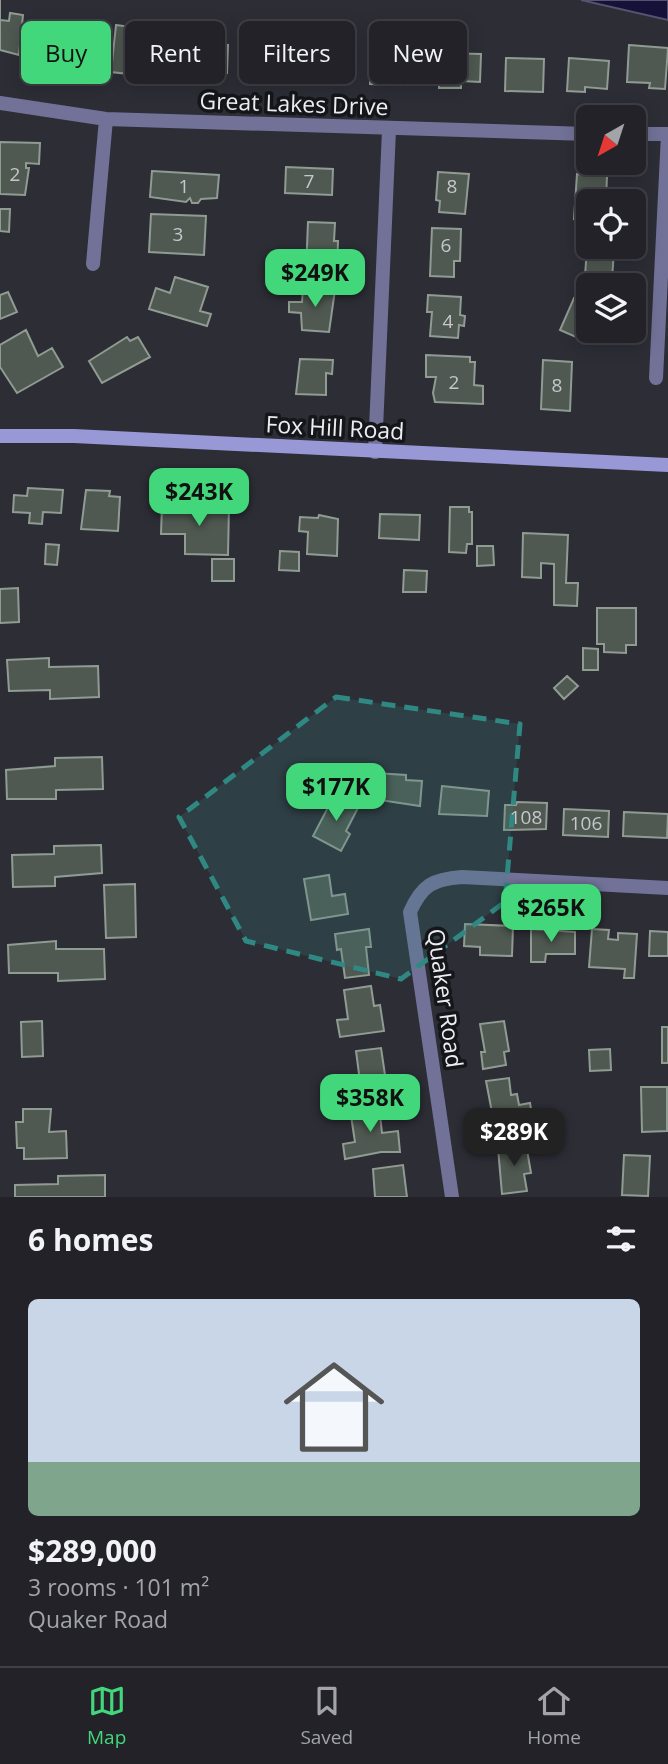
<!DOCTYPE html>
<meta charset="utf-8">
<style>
:root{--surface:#222228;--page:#2a2a30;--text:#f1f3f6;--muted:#a2a4a8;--line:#3f3f45;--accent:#43d77b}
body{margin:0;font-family:"Open Sans",sans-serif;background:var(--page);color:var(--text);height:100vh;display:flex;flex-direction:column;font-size:26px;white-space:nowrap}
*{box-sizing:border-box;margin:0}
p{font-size:23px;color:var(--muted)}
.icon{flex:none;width:38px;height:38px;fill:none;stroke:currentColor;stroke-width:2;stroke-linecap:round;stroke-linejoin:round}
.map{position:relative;height:1197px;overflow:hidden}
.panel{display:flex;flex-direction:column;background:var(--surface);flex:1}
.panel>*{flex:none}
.hud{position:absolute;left:21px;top:21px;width:626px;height:63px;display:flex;gap:14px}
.needle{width:46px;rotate:219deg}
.buttons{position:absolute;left:576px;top:105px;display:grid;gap:14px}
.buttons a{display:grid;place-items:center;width:70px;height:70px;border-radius:10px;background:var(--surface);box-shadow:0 4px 18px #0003,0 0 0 2px var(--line);font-size:35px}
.price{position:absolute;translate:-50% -60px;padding:0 16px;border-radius:14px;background:var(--accent);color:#111;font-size:23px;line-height:46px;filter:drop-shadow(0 2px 4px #0008)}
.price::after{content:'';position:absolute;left:50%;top:42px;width:21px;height:16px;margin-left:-10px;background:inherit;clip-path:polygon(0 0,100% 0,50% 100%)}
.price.current{background:#222;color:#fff}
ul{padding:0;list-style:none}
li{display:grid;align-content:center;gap:14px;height:371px;padding:0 28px}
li+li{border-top:2px solid var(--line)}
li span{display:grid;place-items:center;height:217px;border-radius:10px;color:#555}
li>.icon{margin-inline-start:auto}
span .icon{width:126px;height:126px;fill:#fffc;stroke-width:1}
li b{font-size:30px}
h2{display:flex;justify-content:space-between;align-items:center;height:84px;padding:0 28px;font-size:30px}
.pill{padding:0 24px;border-radius:10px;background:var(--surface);box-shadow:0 4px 18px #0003,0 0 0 2px var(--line);font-size:24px;line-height:63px}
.pill.current{background:var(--accent);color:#111}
.tab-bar{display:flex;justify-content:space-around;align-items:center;height:98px;border-top:2px solid var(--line);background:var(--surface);font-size:19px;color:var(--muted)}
.tab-bar a{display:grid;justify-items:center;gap:4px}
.tab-bar .current{color:var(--accent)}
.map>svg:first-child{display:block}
.water{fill:#161138;stroke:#565370;stroke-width:2}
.building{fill:#4f5851;stroke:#909b92;stroke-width:2}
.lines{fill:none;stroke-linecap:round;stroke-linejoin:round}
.street{stroke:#727299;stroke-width:14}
.secondary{stroke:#9898d6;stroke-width:14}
.marked{fill:#308882;fill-opacity:0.2;stroke:#308882;stroke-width:5;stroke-dasharray:14 9;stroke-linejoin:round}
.labels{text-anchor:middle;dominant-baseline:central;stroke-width:7;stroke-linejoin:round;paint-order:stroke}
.number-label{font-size:19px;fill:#c5c7ca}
.street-label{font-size:23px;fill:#ececf3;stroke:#15161a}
</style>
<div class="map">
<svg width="668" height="1197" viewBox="0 0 668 1197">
<rect width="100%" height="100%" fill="#2d2d36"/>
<!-- water -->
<path class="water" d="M581,0H668V20Z"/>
<!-- building -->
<path class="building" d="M0,0V20L9,21L10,13L23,15L19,55L0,50Z
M266,24L282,25V30L293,31L292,61L268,59L267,81L244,80L245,53H250L251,26L266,27Z
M116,25L132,27L131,41L158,46L155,77L111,72Z
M48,26L86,32L83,64L44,60Z
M310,31L354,33L352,71H336V83L308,82Z
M176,43L228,45L227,73L203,75V71L175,70Z
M384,45L420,47L419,82H408L407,85L391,80V85L370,84L371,61L383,62Z
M629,45L668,48L665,89L649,88L650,83L627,82Z
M440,53L481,54L480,82L461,81V88H439Z
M506,58L544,59L543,92L505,91Z
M569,58L609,61L607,89L585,87V92L567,91Z
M0,142L40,143L39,164L26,163V168H29L25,195L0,194Z
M286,167L333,169L332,195L285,193Z
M152,171L219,175L217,198L201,199L198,203H192L190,198L186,202L150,197Z
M438,172L469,174L465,214L439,212L440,201L436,200Z
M577,174L607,176L606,201H588V220L574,219Z
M0,209H10L9,232L0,231Z
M151,214L206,216L204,255L149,252Z
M308,222L335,223L334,241H338L337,273L306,271Z
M432,228L461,229L460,261H454V277L430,276Z
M588,234V247H618V252H614L612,278L585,276Z
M175,277L208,287L200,311L211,314L207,326L149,309L156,288L170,293Z
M303,288L335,290L329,332L302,330L301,313L289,312V302H302Z
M8,292L17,312L0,319V295Z
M428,295L461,297L460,315L465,316L464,326L459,325L458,338L430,336L432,312H427Z
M574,298L588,304L589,331L585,341L560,330Z
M26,330L38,356L52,348L63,367L17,393L0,367V345Z
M127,337L130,341L138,337L150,357L102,383L89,361Z
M426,355L470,357V362H475L474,385L483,386V404L435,402L433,393L436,377H426Z
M300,359L333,360L332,374L326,373V395L296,394Z
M543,360L572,362L570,411L541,409Z
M28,488L63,490L61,513L43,512L42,524L29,523L30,513L13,512L14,495L27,496Z
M86,490L110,491L109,496L120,497L118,531L81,529Z
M162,505L229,506L228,555L185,554V534H161Z
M450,507H469V512H472V544H467L466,553L449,552Z
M380,514L420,515L419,540L379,538Z
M319,515L338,519L337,556L307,554L308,532L299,531L300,517L318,518Z
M523,533L568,535L566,583H578L577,606L554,605V564L541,563V578L522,577Z
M46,544L59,545L57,565L45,564Z
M477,546H493L494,565L477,566Z
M280,551L299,552V571L279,570Z
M212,559H234V581H212Z
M404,570L427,571L426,592H403Z
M18,588L19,622L0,623V589Z
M597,608H636V645H626V653L604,652V644H597Z
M583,648L598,649V670H583Z
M49,658V667L98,666L99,697L50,699V690L9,691L7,660Z
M567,676L578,686L564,699L554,688Z
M102,757L103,789L56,790V799H7L6,770L55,766V758Z
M375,773L406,775V780L422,781L420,806L373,799Z
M442,786L489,791L487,816L439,814Z
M335,794L359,806L346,831L350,834L341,851L313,836Z
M517,802L547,803L546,829L504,830L505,805H516Z
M564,809L609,811L608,837L563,835Z
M624,812L668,814L667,838L623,836Z
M101,845L102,873L55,877V886L13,887L12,855L54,854V846Z
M329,875L332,896L345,894L348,914L311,920L304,879Z
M135,884L136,937L106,938L104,885Z
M465,924L513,926L512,956L480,955V947L464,946Z
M369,929L371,947H366L369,975L345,978L341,949L337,950L335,934Z
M531,929L575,932V954H546L545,962H531Z
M592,929L609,930L608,939L618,940V933L637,934L634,978H624L625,969L589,967Z
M650,931L668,932V956H649Z
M56,941V949H104L105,979L58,981V973H9L8,945Z
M371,986L374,1006L380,1005L384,1031L340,1037L337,1020L348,1019L344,990Z
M42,1021L43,1056L22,1057L21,1022Z
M504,1021L509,1051L504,1052L506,1065L483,1069L481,1052H485L480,1024Z
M662,1027H668V1063H662Z
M381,1048L385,1075H390L392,1093L362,1097L356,1051Z
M610,1049L611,1070L590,1071L589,1050Z
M509,1078L511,1095L517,1094L519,1105L530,1103L532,1115L520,1117L521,1124L495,1128L486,1081Z
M641,1087H667V1131L642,1132Z
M379,1105L382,1133L398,1131L400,1152H381L345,1159L343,1144L355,1142L350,1109Z
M23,1109H51L49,1132L66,1131L67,1158L24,1159V1148H17L16,1122H23Z
M526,1144L531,1173L524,1174L527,1191L502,1194L498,1148Z
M624,1155L650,1156L648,1196L622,1195Z
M403,1165L407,1197H375L373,1169Z
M105,1175V1197H15V1185L58,1184V1176Z"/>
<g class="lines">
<!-- street -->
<path class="street" d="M0,103L106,119L588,134
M634,134H668
M93,264L106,119
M656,378L668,134
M375,452L389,130
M452,1197L410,912C422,885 433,879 462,877L668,888"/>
<!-- secondary -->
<path class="secondary" d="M0,436H74L668,465"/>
</g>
<!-- marked area -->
<path class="marked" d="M336,697L520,724L505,902L401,979L246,941L179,817Z"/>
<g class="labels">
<!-- number labels -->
<g class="number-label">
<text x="15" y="174">2</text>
<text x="309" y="181">7</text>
<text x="184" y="186">1</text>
<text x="452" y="186">8</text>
<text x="178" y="234">3</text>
<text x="446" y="245">6</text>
<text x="448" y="321">4</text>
<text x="454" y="382">2</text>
<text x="557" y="385">8</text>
<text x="526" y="817">108</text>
<text x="586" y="823">106</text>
</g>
<!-- street labels -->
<g class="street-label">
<text transform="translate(294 103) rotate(2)">Great Lakes Drive</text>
<text transform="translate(335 427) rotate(3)">Fox Hill Road</text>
<text transform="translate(446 998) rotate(82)">Quaker Road</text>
</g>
</g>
</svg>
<div class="buttons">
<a><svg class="needle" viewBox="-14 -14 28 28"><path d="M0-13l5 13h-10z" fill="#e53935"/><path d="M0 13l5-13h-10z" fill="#a2a4a8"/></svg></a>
<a><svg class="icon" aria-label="locate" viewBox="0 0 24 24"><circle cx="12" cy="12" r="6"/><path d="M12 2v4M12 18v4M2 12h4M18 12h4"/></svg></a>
<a><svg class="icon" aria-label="layers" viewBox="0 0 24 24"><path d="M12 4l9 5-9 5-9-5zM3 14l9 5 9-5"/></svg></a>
</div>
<b class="price" style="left:315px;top:309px">$249K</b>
<b class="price" style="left:199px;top:528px">$243K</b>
<b class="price" style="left:336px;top:823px">$177K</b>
<b class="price" style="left:551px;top:944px">$265K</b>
<b class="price" style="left:370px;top:1134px">$358K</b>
<b class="price current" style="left:514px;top:1168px">$289K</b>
<div class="hud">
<a class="pill current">Buy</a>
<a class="pill">Rent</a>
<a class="pill">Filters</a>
<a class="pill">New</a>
</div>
</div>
<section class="panel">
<h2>6 homes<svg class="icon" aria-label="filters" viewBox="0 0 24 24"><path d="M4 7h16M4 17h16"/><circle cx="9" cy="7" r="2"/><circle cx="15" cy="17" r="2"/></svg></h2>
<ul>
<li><span style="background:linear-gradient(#c9d6e8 75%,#7fa58c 0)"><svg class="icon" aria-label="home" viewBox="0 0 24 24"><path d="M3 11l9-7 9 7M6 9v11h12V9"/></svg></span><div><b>$289,000</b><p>3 rooms · 101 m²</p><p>Quaker Road</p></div></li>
</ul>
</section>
<nav class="tab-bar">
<a class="current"><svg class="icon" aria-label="map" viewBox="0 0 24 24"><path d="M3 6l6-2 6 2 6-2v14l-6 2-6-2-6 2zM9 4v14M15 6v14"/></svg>Map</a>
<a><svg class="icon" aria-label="saved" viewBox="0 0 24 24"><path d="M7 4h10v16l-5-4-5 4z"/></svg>Saved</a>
<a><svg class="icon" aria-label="home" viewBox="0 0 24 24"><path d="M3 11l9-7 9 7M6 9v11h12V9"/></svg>Home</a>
</nav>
